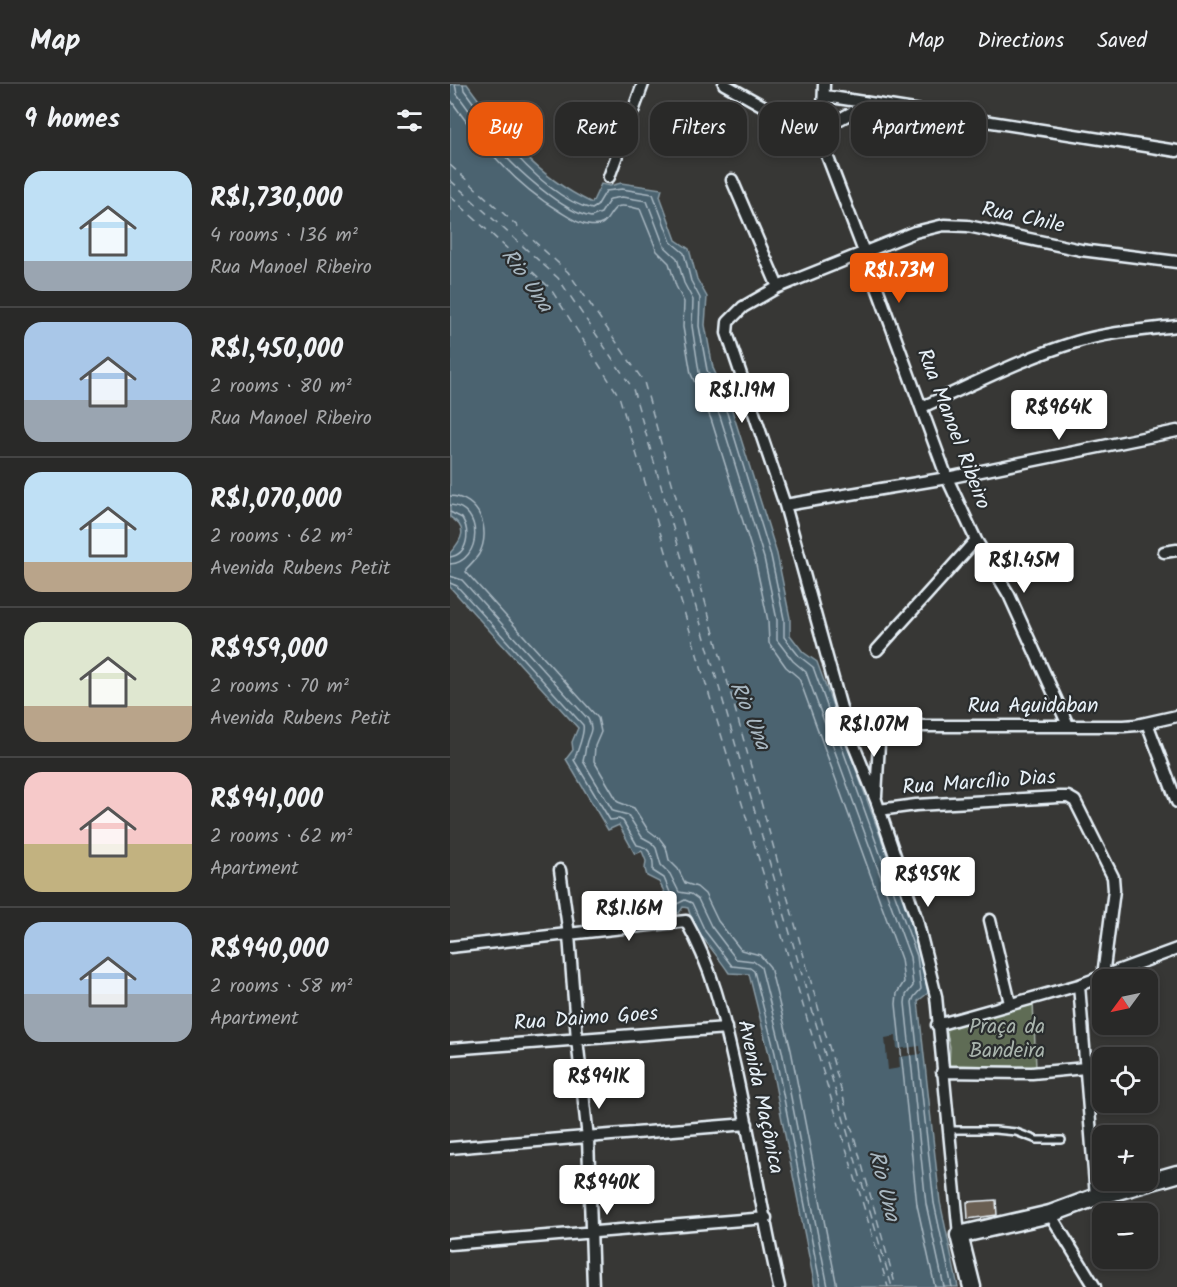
<!DOCTYPE html>
<meta charset="utf-8">
<style>
:root{--surface:#292928;--page:#313130;--text:#f1f3f6;--muted:#a5a6a8;--line:#454545;--accent:#ea580c}
body{margin:0;font-family:Kalam,sans-serif;background:var(--page);color:var(--text);height:100vh;display:flex;flex-direction:column;font-size:22px;white-space:nowrap}
*{box-sizing:border-box;margin:0}
p{font-size:20px;color:var(--muted)}
.icon{flex:none;width:33px;height:33px;fill:none;stroke:currentColor;stroke-width:2;stroke-linecap:round;stroke-linejoin:round}
.map{position:relative;flex:1;overflow:hidden}
.panel{display:flex;flex-direction:column;background:var(--surface);width:450px}
.panel>*{flex:none}
.hud{position:absolute;left:18px;top:18px;width:570px;height:54px;display:flex;gap:12px}
.needle{width:39px;rotate:237deg}
.buttons{position:absolute;left:642px;top:885px;display:grid;gap:12px}
.buttons a{display:grid;place-items:center;width:66px;height:66px;border-radius:12px;background:var(--surface);box-shadow:0 3px 9px #0003,0 0 0 2px var(--line);font-size:30px}
.price{position:absolute;translate:-50% -51px;padding:0 14px;border-radius:6px;background:#fff;color:#222;font-size:20px;line-height:39px;filter:drop-shadow(0 2px 3px #0008)}
.price::after{content:'';position:absolute;left:50%;top:36px;width:18px;height:14px;margin-left:-9px;background:inherit;clip-path:polygon(0 0,100% 0,50% 100%)}
.price.current{background:var(--accent);color:#fff}
ul{padding:0;list-style:none}
li{display:flex;align-items:center;gap:18px;height:150px;padding:0 24px}
li+li{border-top:2px solid var(--line)}
li span{display:grid;place-items:center;flex:none;width:168px;height:120px;border-radius:18px;color:#555}
li>.icon{margin-inline-start:auto}
span .icon{width:72px;height:72px;fill:#fffc;stroke-width:1}
li b{font-size:26px}
h2{display:flex;justify-content:space-between;align-items:center;height:72px;padding:0 24px;font-size:26px}
.tag{padding:0 21px;border-radius:18px;background:var(--surface);box-shadow:0 3px 9px #0003,0 0 0 2px var(--line);font-size:21px;line-height:54px}
.tag.current{background:var(--accent);color:#fff}
header{display:flex;align-items:center;gap:36px;box-sizing:border-box;height:84px;padding:0 30px;background:var(--surface);border-bottom:2px solid var(--line)}
header strong{font-size:28px}
nav{display:flex;gap:33px;margin-inline-start:auto;font-size:21px}
main{display:flex;flex:1;min-height:0}
.map>svg:first-child{display:block}
.green{fill:#5e6c54;stroke:#a3aea6;stroke-width:1.5}
.water{fill:#4b6370;stroke:#8a9ca6;stroke-width:1.5}
.pier{fill:#373735}
.lines{fill:none;stroke-linecap:round;stroke-linejoin:round}
.shore{stroke:#a9b8c2;stroke-width:1.5}
.ferry{stroke:#a9b8c2;stroke-width:1.5;stroke-dasharray:8 6;stroke-linecap:butt}
.building{fill:#6b5e52;stroke:#e8f1f8;stroke-width:1.5}
.lane-casing{stroke:#e8f1f8;stroke-width:10}
.street-casing{stroke:#e8f1f8;stroke-width:15}
.primary-casing{stroke:#e8f1f8;stroke-width:21}
.lane{stroke:#2a2d2e;stroke-width:5}
.street{stroke:#2a2d2e;stroke-width:10}
.primary{stroke:#2a2d2e;stroke-width:16}
.labels{text-anchor:middle;dominant-baseline:central;stroke-width:4.5;stroke-linejoin:round;paint-order:stroke}
.street-label{font-size:21px;fill:#e8f1f8;stroke:#2a2d2e}
.park-label{font-size:21px;fill:#aab5ae;stroke:#2a2d2e}
.water-label{font-size:22px;font-style:italic;fill:#a9b8c2;stroke:#2a2d2e}
</style>
<header>
<strong>Map</strong>
<nav><a>Map</a><a>Directions</a><a>Saved</a></nav>
</header>
<main>
<section class="panel">
<h2>9 homes<svg class="icon" aria-label="filters" viewBox="0 0 24 24"><path d="M4 7h16M4 17h16"/><circle cx="9" cy="7" r="2"/><circle cx="15" cy="17" r="2"/></svg></h2>
<ul>
<li><span style="background:linear-gradient(#bfe0f5 75%,#9aa5b1 0)"><svg class="icon" aria-label="home" viewBox="0 0 24 24"><path d="M3 11l9-7 9 7M6 9v11h12V9"/></svg></span><div><b>R$1,730,000</b><p>4 rooms · 136 m²</p><p>Rua Manoel Ribeiro</p></div></li>
<li><span style="background:linear-gradient(#a9c7e8 65%,#9aa5b1 0)"><svg class="icon" aria-label="home" viewBox="0 0 24 24"><path d="M3 11l9-7 9 7M6 9v11h12V9"/></svg></span><div><b>R$1,450,000</b><p>2 rooms · 80 m²</p><p>Rua Manoel Ribeiro</p></div></li>
<li><span style="background:linear-gradient(#bfe0f5 75%,#b9a48a 0)"><svg class="icon" aria-label="home" viewBox="0 0 24 24"><path d="M3 11l9-7 9 7M6 9v11h12V9"/></svg></span><div><b>R$1,070,000</b><p>2 rooms · 62 m²</p><p>Avenida Rubens Petit</p></div></li>
<li><span style="background:linear-gradient(#dfe7d0 70%,#b9a48a 0)"><svg class="icon" aria-label="home" viewBox="0 0 24 24"><path d="M3 11l9-7 9 7M6 9v11h12V9"/></svg></span><div><b>R$959,000</b><p>2 rooms · 70 m²</p><p>Avenida Rubens Petit</p></div></li>
<li><span style="background:linear-gradient(#f6c9c9 60%,#c2b280 0)"><svg class="icon" aria-label="home" viewBox="0 0 24 24"><path d="M3 11l9-7 9 7M6 9v11h12V9"/></svg></span><div><b>R$941,000</b><p>2 rooms · 62 m²</p><p>Apartment</p></div></li>
<li><span style="background:linear-gradient(#a9c7e8 60%,#9aa5b1 0)"><svg class="icon" aria-label="home" viewBox="0 0 24 24"><path d="M3 11l9-7 9 7M6 9v11h12V9"/></svg></span><div><b>R$940,000</b><p>2 rooms · 58 m²</p><p>Apartment</p></div></li>
</ul>
</section>
<div class="map">
<svg width="727" height="1203" viewBox="0 0 727 1203">
<rect width="100%" height="100%" fill="#373735"/>
<filter id="ink" filterUnits="userSpaceOnUse"><feTurbulence type="fractalNoise" baseFrequency=".0167" numOctaves="2"/><feDisplacementMap in="SourceGraphic" scale="12" xChannelSelector="R" yChannelSelector="G"/><feConvolveMatrix kernelMatrix="1 2 1 2 8 2 1 2 1" color-interpolation-filters="sRGB"/></filter>
<g filter="url(#ink)">
<!-- green -->
<path class="green" d="M583,918L586,983L499,981L500,963L496,945Z"/>
<!-- water -->
<path class="water" d="M0,0H17C54,51 84,91 142,119L151,100L160,102L171,99L212,105L210,112L226,156L239,165L247,195L257,213L255,241L263,284L282,326L327,470L340,534V551L353,568L367,578L473,870L478,909L468,917L490,1118L508,1203H365L319,970L299,890L279,889C265,867 245,849 238,824L233,823L229,829L220,828L216,811L209,798L197,792L195,785L196,777L192,767L185,770L169,741L158,746L116,675L123,666L122,658L128,644L0,503V469C12,456 19,444 0,433Z"/>
<!-- pier -->
<path class="pier" d="M446,952L447,965L470,962L471,970L449,973L450,984L438,986L435,954Z"/>
<g class="lines">
<!-- shore -->
<path class="shore" d="M5,0L7,10C20,27 32,46 46,62C65,84 112,128 141,133L151,129L160,115L172,113L197,117L214,162L227,174L234,199L243,216L242,242L249,288L270,332L314,474L327,536V556L343,577L356,588L460,873L463,902L456,911L455,919L476,1120L494,1203
M13,0L14,6C41,44 95,115 142,125L147,122L156,107L172,105L203,110L221,158L234,169L241,197L250,214L249,242L257,286L277,329L321,472L334,535V553L349,572L363,583L467,872L471,905L464,913L462,918L484,1119L502,1203
M0,15C30,58 63,100 109,127C117,132 128,140 138,141C159,145 157,129 167,123C173,120 184,124 190,125L207,167L219,179L226,202L234,218L233,243L241,290L261,335L305,476L318,537L319,559L336,583L349,594L451,875L454,898L447,909L446,920L467,1121L485,1203
M0,412C29,413 42,446 29,470C26,475 21,480 16,485V488L148,634L151,648L145,662L144,677L168,718L184,724L198,746L210,755L216,763L219,776L228,785L235,799L247,803L255,810L268,837L291,866L310,871L320,883L341,966L387,1203
M0,421C34,423 32,478 0,480
M0,428L12,434C20,447 19,470 0,473
M0,492L12,496L138,635C145,647 138,650 136,661C135,667 135,671 133,677L163,727L178,731L192,753L201,758L206,764L211,781L220,790L229,808L241,810L248,815L261,842L286,875L303,877L311,883L332,967L378,1203
M0,499L7,502L133,641C135,648 127,669 124,676L160,736L169,735L173,737L187,761C200,763 204,774 203,787L214,794L224,818L227,820L235,816L242,819L255,847L282,882L300,884L304,887L325,969L371,1203"/>
<!-- ferry -->
<path class="ferry" d="M0,81L118,188L194,298L446,1203
M0,96L108,194L183,305L442,1203
M0,112L100,204L169,312L438,1203"/>
</g>
<!-- building -->
<path class="building" d="M546,1116L547,1131L518,1135L517,1118Z"/>
<g class="lines">
<defs>
<path id="lane" d="M499,1046H545L566,1048L587,1056H612"/>
<path id="street" d="M274,0L372,55
M374,0L372,55L373,61L414,168L497,394L526,456L559,511L618,641
M375,12L727,67
M372,45L419,19
M159,93L193,0
M282,96L328,203
M472,323C522,301 573,274 626,258C659,248 693,246 727,242
M335,421L497,394L727,347
M714,468L727,466
M427,566L526,456
M697,639L727,718
M396,642H674L687,641L727,632
M426,712L430,642
M429,726L466,721L609,713H618L625,717L663,793L664,806L653,892
M110,786L119,851L127,955L138,1054L143,1203
M540,836L560,919
M0,863L236,837C263,885 273,931 285,984C301,1056 312,1130 329,1203
M629,901L646,1113
M487,941L629,901L727,865
M0,965L276,944
M492,988L582,989L635,984
M0,1064L297,1040
M600,1130L645,1203
M509,1151L486,912L467,836L426,716L396,642L335,421L277,249L278,238L293,223L328,203L465,148L494,141L518,142L631,166L727,178
M0,1160L316,1134"/>
<path id="primary" d="M522,1203L509,1151L600,1130L646,1113L727,1090"/>
</defs>
<!-- lane casing -->
<use href="#lane" class="lane-casing"/>
<!-- street casing -->
<use href="#street" class="street-casing"/>
<!-- primary casing -->
<use href="#primary" class="primary-casing"/>
<!-- lane -->
<use href="#lane" class="lane"/>
<!-- street -->
<use href="#street" class="street"/>
<!-- primary -->
<use href="#primary" class="primary"/>
</g>
</g>
<g class="labels">
<!-- street labels -->
<g class="street-label">
<text transform="translate(573 134) rotate(12)">Rua Chile</text>
<text transform="translate(503 345) rotate(69)">Rua Manoel Ribeiro</text>
<text x="583" y="622">Rua Aquidaban</text>
<text transform="translate(529 699) rotate(-4)">Rua Marcílio Dias</text>
<text transform="translate(136 935) rotate(-4)">Rua Daimo Goes</text>
<text transform="translate(310 1013) rotate(78)">Avenida Maçônica</text>
</g>
<!-- park labels -->
<g class="park-label">
<text x="557" y="943">Praça da<tspan x="557" dy="24">Bandeira</tspan></text>
</g>
<!-- water labels -->
<g class="water-label">
<text transform="translate(76 197) rotate(55)">Rio Una</text>
<text transform="translate(299 632) rotate(67)">Rio Una</text>
<text transform="translate(433 1102) rotate(76)">Rio Una</text>
</g>
</g>
</svg>
<div class="buttons">
<a><svg class="needle" viewBox="-14 -14 28 28"><path d="M0-13l5 13h-10z" fill="#e53935"/><path d="M0 13l5-13h-10z" fill="#a5a6a8"/></svg></a>
<a><svg class="icon" aria-label="locate" viewBox="0 0 24 24"><circle cx="12" cy="12" r="6"/><path d="M12 2v4M12 18v4M2 12h4M18 12h4"/></svg></a>
<a>+</a>
<a>−</a>
</div>
<b class="price current" style="left:449px;top:220px">R$1.73M</b>
<b class="price" style="left:292px;top:340px">R$1.19M</b>
<b class="price" style="left:609px;top:357px">R$964K</b>
<b class="price" style="left:574px;top:510px">R$1.45M</b>
<b class="price" style="left:424px;top:674px">R$1.07M</b>
<b class="price" style="left:478px;top:824px">R$959K</b>
<b class="price" style="left:179px;top:858px">R$1.16M</b>
<b class="price" style="left:149px;top:1026px">R$941K</b>
<b class="price" style="left:157px;top:1132px">R$940K</b>
<div class="hud">
<a class="tag current">Buy</a>
<a class="tag">Rent</a>
<a class="tag">Filters</a>
<a class="tag">New</a>
<a class="tag">Apartment</a>
</div>
</div>
</main>
